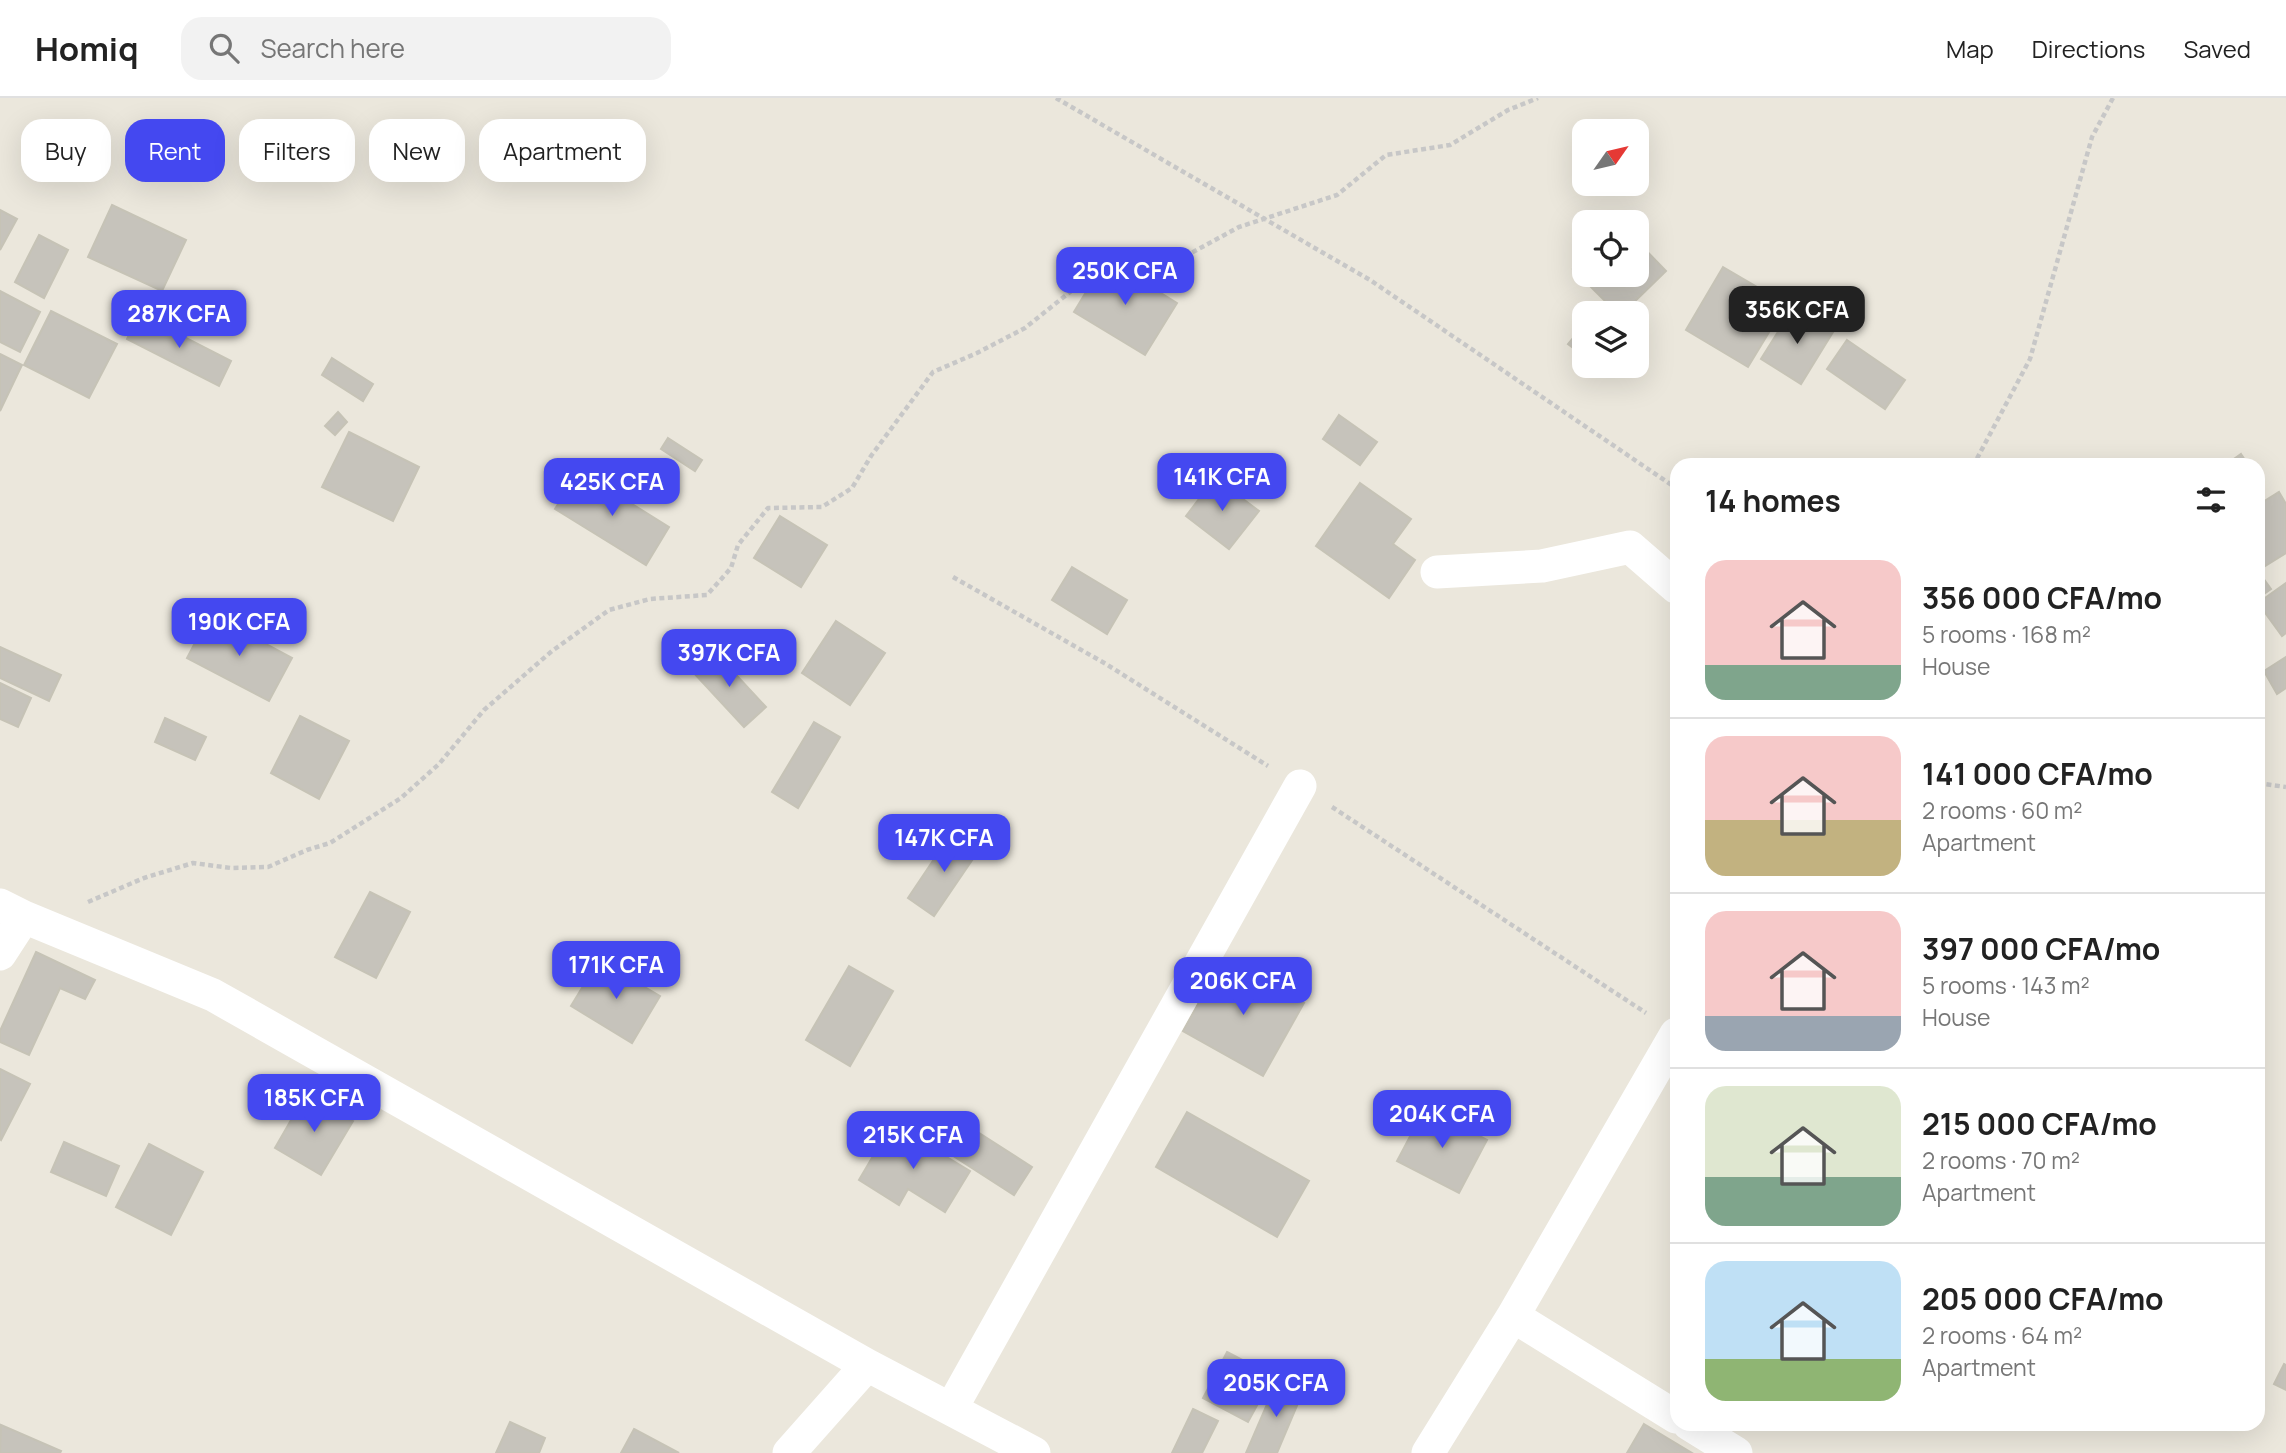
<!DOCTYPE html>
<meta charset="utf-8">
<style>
:root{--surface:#fff;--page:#f2f2f2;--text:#222;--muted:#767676;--line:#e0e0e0;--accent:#4448f0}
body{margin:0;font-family:Manrope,sans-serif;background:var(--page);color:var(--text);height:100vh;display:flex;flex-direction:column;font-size:26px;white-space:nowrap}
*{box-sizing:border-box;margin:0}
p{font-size:23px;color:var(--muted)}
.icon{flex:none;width:38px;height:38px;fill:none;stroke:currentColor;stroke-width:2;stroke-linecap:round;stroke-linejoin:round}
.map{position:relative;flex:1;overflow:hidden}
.side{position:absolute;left:1670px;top:360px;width:595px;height:973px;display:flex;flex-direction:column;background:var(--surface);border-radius:21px;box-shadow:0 7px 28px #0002}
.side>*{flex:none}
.guide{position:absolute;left:21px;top:21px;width:665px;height:63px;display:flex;gap:14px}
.needle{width:46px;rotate:56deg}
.fabs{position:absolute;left:1572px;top:21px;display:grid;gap:14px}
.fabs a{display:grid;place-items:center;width:77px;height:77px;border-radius:14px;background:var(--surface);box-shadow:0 7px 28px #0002;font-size:35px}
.price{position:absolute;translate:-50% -60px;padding:0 16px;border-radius:14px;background:var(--accent);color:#fff;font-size:23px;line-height:46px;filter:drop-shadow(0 2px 4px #0008)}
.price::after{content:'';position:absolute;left:50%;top:42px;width:21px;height:16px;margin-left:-10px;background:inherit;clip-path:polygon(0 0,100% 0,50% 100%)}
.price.current{background:#222;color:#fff}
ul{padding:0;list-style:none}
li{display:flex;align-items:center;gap:21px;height:175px;padding:0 35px}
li+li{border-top:2px solid var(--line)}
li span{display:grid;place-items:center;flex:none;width:196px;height:140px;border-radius:21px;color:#555}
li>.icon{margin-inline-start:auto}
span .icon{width:84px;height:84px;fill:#fffc;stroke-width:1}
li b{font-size:30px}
h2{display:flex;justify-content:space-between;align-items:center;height:84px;padding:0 35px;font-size:30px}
.pill{padding:0 24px;border-radius:21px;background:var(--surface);box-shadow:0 7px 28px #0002;font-size:24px;line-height:63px}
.pill.current{background:var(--accent);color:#fff}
header{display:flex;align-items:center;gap:42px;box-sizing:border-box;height:98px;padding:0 35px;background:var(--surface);border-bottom:2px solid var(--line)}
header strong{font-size:33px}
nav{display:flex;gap:38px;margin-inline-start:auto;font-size:24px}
.search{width:490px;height:63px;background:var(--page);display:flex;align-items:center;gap:18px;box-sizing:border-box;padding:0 24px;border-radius:21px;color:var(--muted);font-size:26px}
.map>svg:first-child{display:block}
.building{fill:#c6c3bb;stroke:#c6c3b6;stroke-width:2}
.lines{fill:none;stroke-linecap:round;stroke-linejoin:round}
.path{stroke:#c7c7c7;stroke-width:4.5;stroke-dasharray:5 3.5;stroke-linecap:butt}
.minor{stroke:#fff;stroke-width:33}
</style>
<header>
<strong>Homiq</strong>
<div class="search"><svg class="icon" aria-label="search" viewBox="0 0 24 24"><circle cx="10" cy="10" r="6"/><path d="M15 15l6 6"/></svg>Search here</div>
<nav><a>Map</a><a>Directions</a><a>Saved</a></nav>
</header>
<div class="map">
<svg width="2286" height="1355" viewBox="0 0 2286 1355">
<rect width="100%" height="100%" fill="#ebe7dc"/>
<!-- building -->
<path class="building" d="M112,107L186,142L162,193L88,159Z
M0,112L17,121L0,152Z
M39,137L68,152L44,200L15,184Z
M1636,142L1666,173L1623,215H1617L1573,171L1584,161V177H1636Z
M1106,161L1177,205L1145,257L1074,214Z
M1723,169L1786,206L1748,269L1686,232Z
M0,193L40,214L20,254L0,244Z
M1793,210L1833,234L1801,286L1761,261Z
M51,213L117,246L89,300L24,267Z
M139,216L231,263L219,288L127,241Z
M1584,227V258L1568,246Z
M1847,242L1905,282L1885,311L1827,271Z
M0,256L22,267L0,313Z
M332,260L373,286L363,303L322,277Z
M338,314L347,324L335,337L325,328Z
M1339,317L1377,344L1360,367L1323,341Z
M349,334L419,369L393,423L322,389Z
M668,340L702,362L695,373L661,351Z
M2241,356L2249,368H2224Z
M579,373L669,429L646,467L555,411Z
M1215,380L1259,413L1229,451L1186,418Z
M1360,385L1411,421L1393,446L1415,462L1389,500L1316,448Z
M2279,394L2286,406V455L2265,468L2258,455V445L2265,441L2258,428V407Z
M780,418L827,447L801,489L754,460Z
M1072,469L1127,502L1107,536L1052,502Z
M2258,473L2271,491L2258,500Z
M2286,485V535L2282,538L2258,505Z
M210,516L292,560L269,603L187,560Z
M836,523L885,555L850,607L802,575Z
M0,549L61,577L49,603L0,580Z
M714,553L766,609L744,629L692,573Z
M2286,559V590L2277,596L2264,573Z
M0,585L31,600L18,629L0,621Z
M300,618L349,643L319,701L271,675Z
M165,620L206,639L195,662L155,644Z
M814,624L840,639L798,710L772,694Z
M953,733L979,752L934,818L908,800Z
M370,794L410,814L376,880L335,859Z
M36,854L95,882L85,901L60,890L29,957L0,944V933Z
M1223,861L1304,905L1263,978L1183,933Z
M599,862L660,898L632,945L571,908Z
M849,868L893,893L850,968L806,942Z
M0,971L30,986L1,1042L0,1041Z
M306,996L353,1023L321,1077L275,1050Z
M1425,1010L1487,1042L1459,1095L1397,1063Z
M1187,1014L1309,1083L1277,1139L1156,1069Z
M962,1024L1032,1069L1014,1097L944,1052Z
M892,1026L970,1073L945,1114L908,1091L899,1107L859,1082Z
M64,1044L119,1068L106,1098L51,1074Z
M149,1046L203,1074L171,1137L116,1109Z
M1227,1254L1273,1278L1248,1324L1203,1300Z
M2284,1266L2286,1267V1292L2274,1286Z
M1278,1281L1304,1291L1277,1355H1246Z
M1193,1311L1218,1323L1202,1355H1172Z
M510,1324L545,1340L539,1355H496Z
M1644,1326L1692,1355H1627Z
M1,1327L61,1353L60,1355H0Z
M634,1331L679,1355H621Z"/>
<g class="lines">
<!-- path -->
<path class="path" d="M1056,0L1370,182L1676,390
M1973,368L2030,261L2092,39L2113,0
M953,479L1106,566L1268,668
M2258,685L2286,689
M1332,709L1646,915
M88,804L144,780L193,765L231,770L268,769L307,752L330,745L401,700L439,666L484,612L552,553L609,512L650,501L707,497L731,470L738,447L768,410L822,409L852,390L871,358L933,274L977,255L1025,230L1070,194L1105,154L1182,160L1239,129L1337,97L1386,57L1450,47L1508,12L1538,0"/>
<!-- minor -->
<path class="minor" d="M1437,474L1542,468L1630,449L1676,489
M0,807L24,819L213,897L867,1267L1034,1355
M0,856L24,819
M1513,1218L1676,1319
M951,1311L1300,688
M1689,1326L1736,1355
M789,1355L867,1267
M1428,1355L1513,1218L1676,936"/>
</g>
</svg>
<div class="fabs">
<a><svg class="needle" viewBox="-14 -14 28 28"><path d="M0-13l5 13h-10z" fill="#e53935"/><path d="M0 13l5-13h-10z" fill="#767676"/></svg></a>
<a><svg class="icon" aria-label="locate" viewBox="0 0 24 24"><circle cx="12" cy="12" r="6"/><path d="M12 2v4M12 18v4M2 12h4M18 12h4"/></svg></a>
<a><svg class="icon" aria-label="layers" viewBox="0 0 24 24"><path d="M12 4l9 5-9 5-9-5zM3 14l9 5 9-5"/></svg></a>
</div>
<b class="price" style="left:1125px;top:209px">250K CFA</b>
<b class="price current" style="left:1797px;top:248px">356K CFA</b>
<b class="price" style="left:179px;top:252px">287K CFA</b>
<b class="price" style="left:1222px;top:415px">141K CFA</b>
<b class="price" style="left:612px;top:420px">425K CFA</b>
<b class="price" style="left:239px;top:560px">190K CFA</b>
<b class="price" style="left:729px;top:591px">397K CFA</b>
<b class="price" style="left:944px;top:776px">147K CFA</b>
<b class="price" style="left:616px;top:903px">171K CFA</b>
<b class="price" style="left:1243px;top:919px">206K CFA</b>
<b class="price" style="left:314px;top:1036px">185K CFA</b>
<b class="price" style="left:1442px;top:1052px">204K CFA</b>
<b class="price" style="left:913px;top:1073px">215K CFA</b>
<b class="price" style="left:1276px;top:1321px">205K CFA</b>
<div class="guide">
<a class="pill">Buy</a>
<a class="pill current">Rent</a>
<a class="pill">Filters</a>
<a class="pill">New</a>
<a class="pill">Apartment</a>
</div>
<section class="side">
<h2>14 homes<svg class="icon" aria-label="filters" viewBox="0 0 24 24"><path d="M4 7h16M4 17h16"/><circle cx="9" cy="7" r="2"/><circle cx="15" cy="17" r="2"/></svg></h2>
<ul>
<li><span style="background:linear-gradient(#f6c9c9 75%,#7fa58c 0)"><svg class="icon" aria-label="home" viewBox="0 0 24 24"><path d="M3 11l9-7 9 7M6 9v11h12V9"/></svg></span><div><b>356 000 CFA/mo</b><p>5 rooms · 168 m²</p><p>House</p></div></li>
<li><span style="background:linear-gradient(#f6c9c9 60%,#c2b280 0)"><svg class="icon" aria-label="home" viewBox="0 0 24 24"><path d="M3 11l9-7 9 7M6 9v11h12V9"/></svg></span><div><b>141 000 CFA/mo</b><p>2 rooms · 60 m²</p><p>Apartment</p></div></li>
<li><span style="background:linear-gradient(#f6c9c9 75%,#9aa5b1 0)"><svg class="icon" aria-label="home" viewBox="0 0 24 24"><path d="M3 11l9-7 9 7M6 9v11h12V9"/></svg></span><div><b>397 000 CFA/mo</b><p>5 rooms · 143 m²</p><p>House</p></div></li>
<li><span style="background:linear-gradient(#dfe7d0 65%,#7fa58c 0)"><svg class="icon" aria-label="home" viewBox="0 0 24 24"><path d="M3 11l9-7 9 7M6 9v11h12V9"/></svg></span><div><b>215 000 CFA/mo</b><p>2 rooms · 70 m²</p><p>Apartment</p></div></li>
<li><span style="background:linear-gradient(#bfe0f5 70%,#8fb573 0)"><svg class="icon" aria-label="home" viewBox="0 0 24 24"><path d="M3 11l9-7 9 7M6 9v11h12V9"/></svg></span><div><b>205 000 CFA/mo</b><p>2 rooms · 64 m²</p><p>Apartment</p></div></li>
</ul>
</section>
</div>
